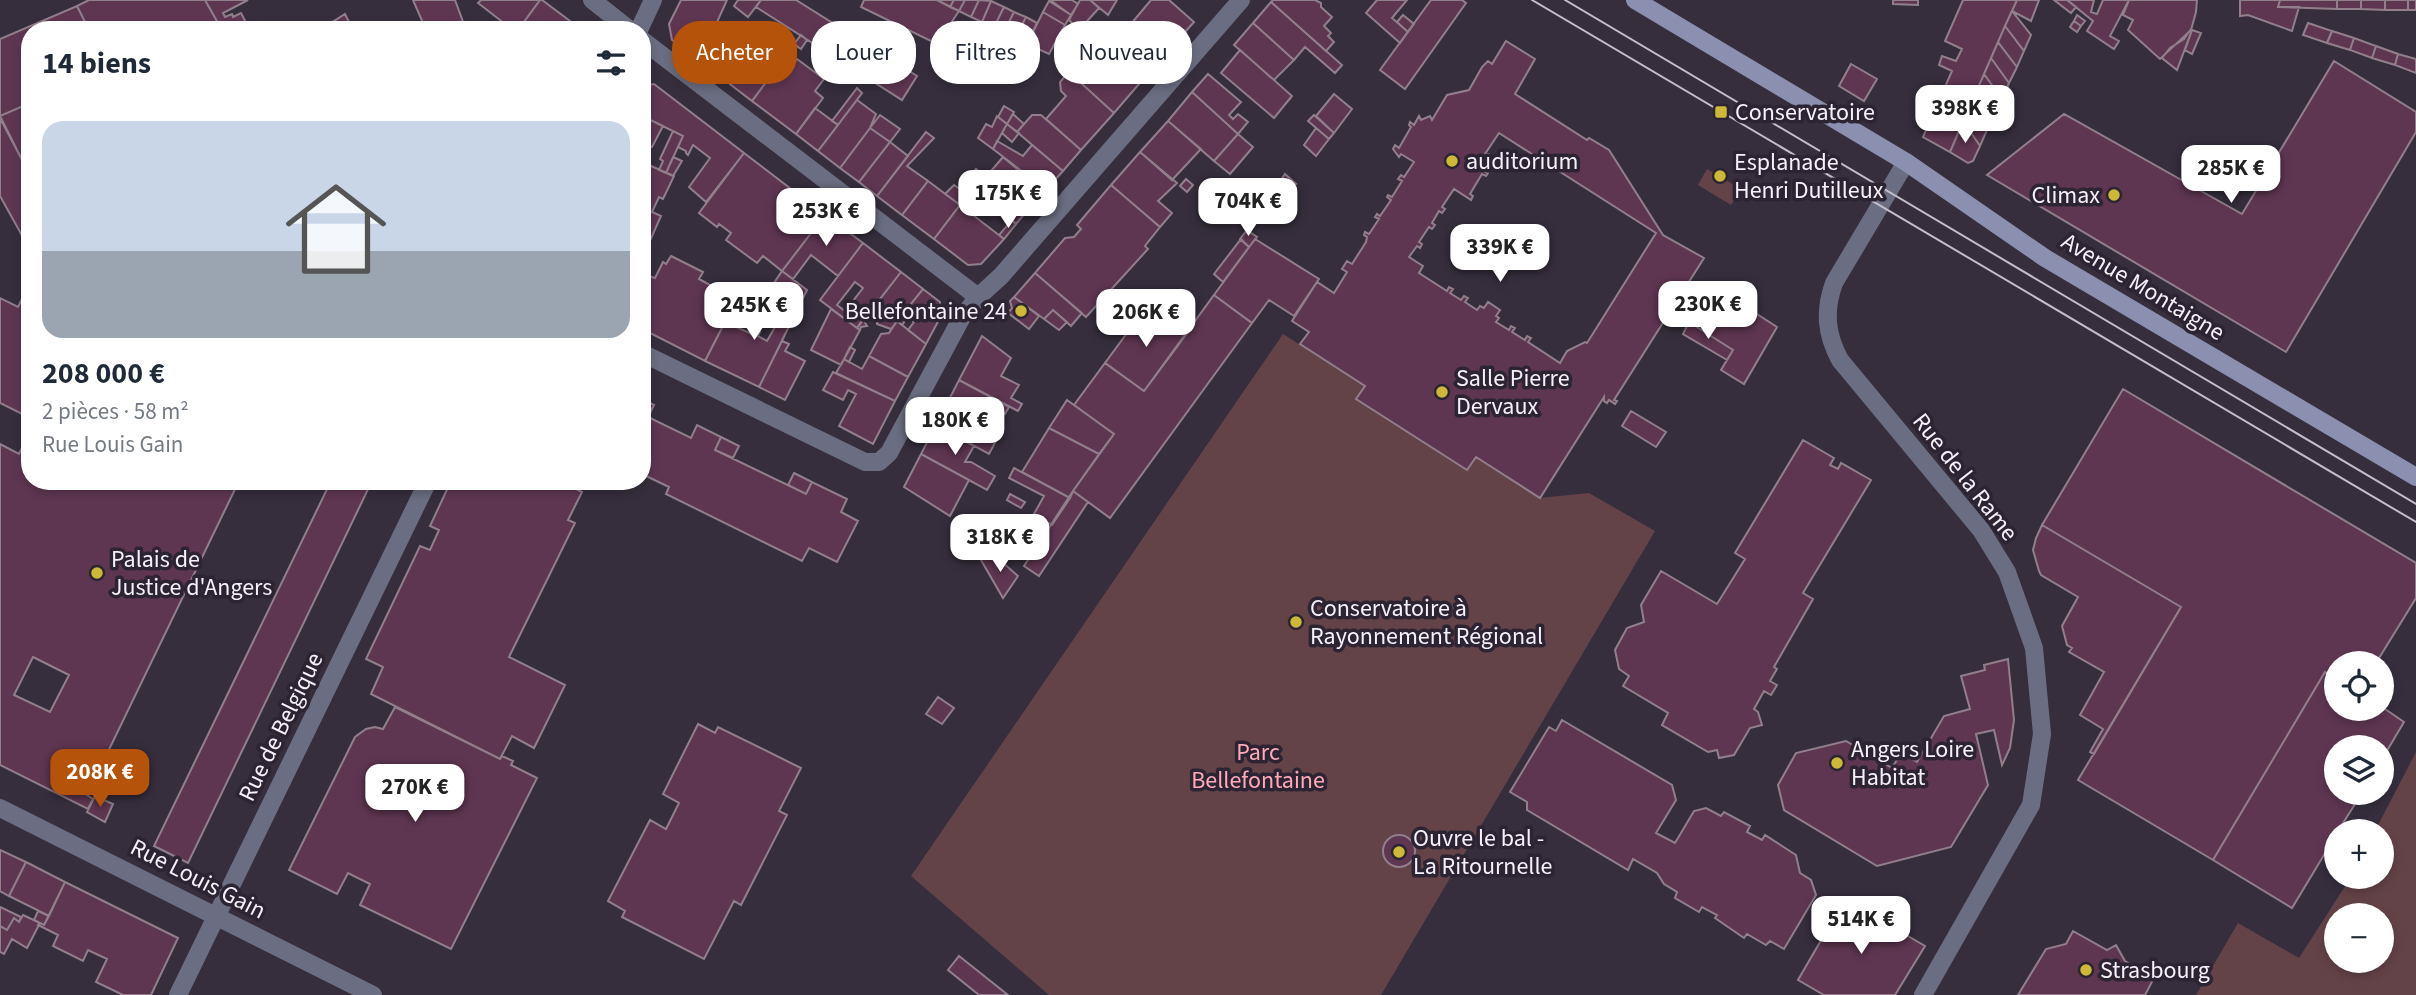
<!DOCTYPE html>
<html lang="fr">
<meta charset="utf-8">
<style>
:root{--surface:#fff;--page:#f2f2f3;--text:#1f2937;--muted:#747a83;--accent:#b45309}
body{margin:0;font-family:"Source Sans 3",sans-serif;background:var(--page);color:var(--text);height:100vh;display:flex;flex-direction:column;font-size:26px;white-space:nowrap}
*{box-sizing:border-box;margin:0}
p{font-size:23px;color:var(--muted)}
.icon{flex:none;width:38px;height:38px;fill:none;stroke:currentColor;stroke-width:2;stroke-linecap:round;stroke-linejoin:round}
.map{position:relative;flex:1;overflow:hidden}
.details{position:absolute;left:21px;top:21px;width:630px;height:469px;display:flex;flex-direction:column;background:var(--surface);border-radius:28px;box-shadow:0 4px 10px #0003}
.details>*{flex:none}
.top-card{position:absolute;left:672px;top:21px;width:665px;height:63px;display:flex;gap:14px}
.controls{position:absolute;left:2324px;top:651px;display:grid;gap:14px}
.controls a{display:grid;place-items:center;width:70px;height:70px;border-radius:50%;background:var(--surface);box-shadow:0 4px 10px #0003;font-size:35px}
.price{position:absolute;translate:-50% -60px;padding:0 16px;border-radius:14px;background:#fff;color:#222;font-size:23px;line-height:46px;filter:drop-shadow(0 2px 4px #0008)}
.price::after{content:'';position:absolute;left:50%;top:42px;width:21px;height:16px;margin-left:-10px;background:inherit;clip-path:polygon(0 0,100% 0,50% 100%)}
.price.current{background:var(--accent);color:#fff}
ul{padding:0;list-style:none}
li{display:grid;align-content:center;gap:14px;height:371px;padding:0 21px}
li span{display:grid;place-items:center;height:217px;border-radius:21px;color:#555}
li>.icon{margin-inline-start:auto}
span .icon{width:126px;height:126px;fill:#fffc;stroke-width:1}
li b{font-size:30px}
h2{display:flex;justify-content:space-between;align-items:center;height:84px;padding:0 21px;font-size:30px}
.chip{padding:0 24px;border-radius:28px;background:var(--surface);box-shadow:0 4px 10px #0003;font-size:24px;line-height:63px}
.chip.current{background:var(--accent);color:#fff}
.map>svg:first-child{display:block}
.green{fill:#644348;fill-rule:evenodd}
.building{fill:#5f3652;stroke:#917f8b;stroke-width:2;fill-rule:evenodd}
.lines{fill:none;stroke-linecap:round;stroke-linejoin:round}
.minor{stroke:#6b6e82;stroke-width:18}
.secondary{stroke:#8b8fb0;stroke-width:18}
.tram{stroke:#c2bdc8;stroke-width:2}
.poi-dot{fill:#ceb837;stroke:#2c2433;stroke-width:2.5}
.labels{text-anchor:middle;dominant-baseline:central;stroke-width:7;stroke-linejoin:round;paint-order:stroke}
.poi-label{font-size:24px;fill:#f5f0fa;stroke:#2c2433;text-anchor:start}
.street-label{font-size:24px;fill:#f5f0fa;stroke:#2c2433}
.park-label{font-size:24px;fill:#ffaab7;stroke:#2c2433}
</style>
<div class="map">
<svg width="2416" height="995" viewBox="0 0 2416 995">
<rect width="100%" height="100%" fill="#362e3d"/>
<!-- green -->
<path class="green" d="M1707,169L1741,189L1731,205L1698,185Z
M1283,334L1365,386L1357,399L1467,470L1476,457L1540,498L1589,493L1655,531L1381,995H1049L911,876Z
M2416,752V995H2196L2238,923L2299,958L2351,877H2382V831H2375ZM2382,915V961H2336V915Z"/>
<!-- building -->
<path class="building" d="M89,0H205L219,25L211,30H89L77,6Z
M205,0H248L223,13L225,17L232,14L233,17L241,13L250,30H222Z
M413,0H455L465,27L460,30H426Z
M481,0H540L518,30H513L478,3Z
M540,0H542L582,30H518Z
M681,0H727L712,33L718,40L722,34L730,41L709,68L672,40L669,24Z
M738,0H761L748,17L734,6Z
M761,0H796L917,76L902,100L756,7Z
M864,0H937L959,11L937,44L861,7Z
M937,0H954L950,7Z
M954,0H965L959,11L950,7Z
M965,0H979L971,17L959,11Z
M979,0L991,1L982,22L971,17Z
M1050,0H1072L1078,4L1071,15Z
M1080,0H1090L1099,8L1079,30L1069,20Z
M1090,0H1117L1108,15Z
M1151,0H1169L1194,22L1159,61L1125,31Z
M1273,0H1315L1321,3V7L1332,17L1324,26L1331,33L1328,36L1334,42L1326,51L1271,2Z
M1377,0H1407L1392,18L1408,32L1400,43L1366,13Z
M1431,0H1462L1466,3L1405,89L1380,70Z
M1893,0H1918V5L1893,4Z
M2017,0H2039L2031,21L2012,11Z
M2017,0L2005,26L1950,152L1923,137L1952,71L1939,65L1942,56L1956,61L1962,49L1945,41L1963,0Z
M2054,0H2067L2076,7L2071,13Z
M2067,0H2094L2091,12L2097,14L2103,0H2129L2110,36L2119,41L2114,49L2087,31L2093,21Z
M2129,0H2197L2196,12L2191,30L2160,59L2128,30L2133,20L2123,15Z
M2240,0H2280L2278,7H2299L2292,31L2248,15L2240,16Z
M2280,0H2337V9L2278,7Z
M2337,0H2361V9H2337Z
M2361,0H2385V10L2361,9Z
M2385,0H2408V10H2385Z
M2408,0H2416V10H2408Z
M991,1L1004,7L994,27L982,22Z
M1049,1L1071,15L1065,25L1043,12Z
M1271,2L1342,65L1335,73L1305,47L1294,60L1253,23Z
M77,6L89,30H30V103L0,116V39Z
M1004,7L1014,12L1004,32L994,27Z
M2012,11L2031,35L2024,51L2005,26Z
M1014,12L1026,17L1015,38L1004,32Z
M1043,12L1065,25L1049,54L1027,44Z
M345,14L353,30H330L328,25Z
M1403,15L1414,24L1408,32L1397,22Z
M2077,15L2085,21L2081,26L2074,21Z
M1026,17L1037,23L1027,44L1015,38Z
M2074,21L2081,26L2077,32L2070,27Z
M1253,23L1294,60L1274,80L1234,45Z
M2308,23L2332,31L2327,43L2303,35Z
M2005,26L2024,51L2017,67L1998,42Z
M754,27L780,47L771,59L779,65L752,101L709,68L736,33L745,39Z
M2191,29L2192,30L2177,70L2162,58L2170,48L2184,39Z
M2192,30L2201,33L2192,54L2185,50Z
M2332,31L2354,38L2350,50L2327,43Z
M801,35L807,40L801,49L794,44Z
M1130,35L1159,61L1139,84L1111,58Z
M2354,38L2376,46L2372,58L2350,50Z
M1506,41L1535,59L1515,94L1587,140L1589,138L1609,150L1663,235L1704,258L1614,400L1617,401L1615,404L1609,400L1607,403L1604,401V397L1540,498L1476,457L1467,470L1356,399L1365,386L1300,344L1309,332L1292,321L1317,282L1334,293L1347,272L1342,269L1347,261L1352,264L1366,242L1367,237L1364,235L1365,232L1369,234L1379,219L1375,217L1377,214L1380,216L1391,200L1387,197L1388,195L1392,197L1402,181L1398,179L1401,175L1404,177L1414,162L1401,154L1399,157L1393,149L1395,145L1399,148L1411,127L1409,125L1410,122L1414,125L1419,116L1421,120L1430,116L1432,120L1447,95L1469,90L1482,67L1488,61L1492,64ZM1499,133L1656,233L1587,343L1585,342L1567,351L1560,363L1528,342L1531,338L1527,336L1525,340L1512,332L1515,328L1511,326L1509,330L1496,322L1499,318L1496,316L1500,310L1488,302L1484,308L1480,306L1477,310L1465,302L1468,298L1464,296L1461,300L1450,293L1453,289L1449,287L1447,291L1419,273L1423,266L1409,257L1417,246L1420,248L1422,244L1419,242L1429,227L1432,229L1435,225L1432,223L1439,211L1442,213L1445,209L1442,207L1454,189L1471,200L1473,196L1470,194L1482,174L1486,176L1488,173L1484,171L1487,166L1491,167V164L1488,163L1489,154H1485Z
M1998,42L2017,67L2009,83L1991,58Z
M2376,46L2398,54L2395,65L2372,58Z
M1240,50L1292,96L1274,118L1221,73Z
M1104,52L1139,84L1114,113L1061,65L1068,56L1087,72Z
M2398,54L2416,59V73L2395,65Z
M1991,58L2009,83L2002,99L1984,74Z
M797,59L824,79L815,91L823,98L796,134L752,101L779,65L787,71Z
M839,60L848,65L839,76L831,70Z
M2334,61L2416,112V132L2286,352L1987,175L2064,114L2242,214Z
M1851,64L1877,79L1864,101L1839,86Z
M1069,72L1114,113L1081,150L1046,119L1066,96L1061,91L1060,82Z
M1208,74L1241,102L1229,115L1233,119L1238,114L1248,122L1238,134L1192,92Z
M1984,74L2002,99L1995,114L1977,90Z
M654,84L744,153L706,202L689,187L710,158L693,145L688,155L686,153V151L678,147L683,136L642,116V86Z
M857,88L862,93L838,125L832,121Z
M1977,90L1995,114L1987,130L1970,105Z
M1192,92L1238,134L1214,161L1168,121Z
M1334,94L1352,109L1334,133L1316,116Z
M857,100L876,114L870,128L840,168L818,151Z
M30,103V150L20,156L0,116Z
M1970,105L1987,130L1980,146L1963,121Z
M1004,106L1014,112L1007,124L998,117Z
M815,108L838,125L818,151L796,134Z
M1013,114L1024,124L1017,132L1007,124Z
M880,115L900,129L890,142L870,128Z
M1032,115H1041L1081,150L1063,171L1017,132Z
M1314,115L1334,133L1329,139L1308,121Z
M642,116L663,126L652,147L642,143Z
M997,116L1007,124L993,149L978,138L986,124L992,127Z
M0,118L30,175V250L0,196Z
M1168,121L1201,149L1172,180L1140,152Z
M1963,121L1980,146L1973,161L1968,163L1950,152Z
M1007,124L1019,133L1012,142L1002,133Z
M870,128L890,142L859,182L840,168Z
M1316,128L1329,139L1316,156L1304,145Z
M673,131L683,136L666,173L659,170L663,161L660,159Z
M926,132L934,138L907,166L928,181L902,215L877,196Z
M1238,134L1253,147L1230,174L1214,161Z
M997,141L1023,156L1032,145L1063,171L1044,192L1019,169L993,149Z
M890,142L908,156L877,196L859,182Z
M30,150V175L20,156Z
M1140,152L1177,183L1158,201L1172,213L1160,227L1111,185Z
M744,153L825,215L782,271L763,256L757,263L726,240L731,233L719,224L717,227L699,213Z
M673,157L682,161L673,176L666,173Z
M1003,157L1044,192L1026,212L986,177Z
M642,162L674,176L663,199L659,197L652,212L661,216L649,243L642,240Z
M976,169L983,175L973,189L965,183Z
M1285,174L1296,184L1275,213L1264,204Z
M983,175L1026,212L1016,224L974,187Z
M1186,179L1193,185L1187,192L1180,186Z
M928,181L960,205L934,239L902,215Z
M965,183L973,189L960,205L945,194L954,185L960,189Z
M1111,185L1160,227L1145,246L1148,249L1086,317L1035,273L1065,238L1074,237L1081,229L1077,225Z
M960,205L1004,239L981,264L968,265L934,239Z
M825,215L863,243L838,276L811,255L793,279L782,271Z
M1012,220L1016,224L1004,239L999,235Z
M1247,230L1257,237L1249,247L1240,239Z
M1241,239L1249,247L1223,282L1214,274Z
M1255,239L1319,279L1294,316L1269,300L1252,323L1214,295Z
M863,243L901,272L857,328L820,300ZM855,282L863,288L845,311L837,305Z
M671,256L703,272L699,279L725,293L723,296L735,302L705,361L642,329V274L655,278L663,262L666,264Z
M782,271L807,290L759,387L705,361L725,322L752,334L755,330L760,332L758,336L767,341L775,327H778L794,294L774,283Z
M901,272L923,289L891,329L877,324V320L883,313L874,307Z
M1035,273L1082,313L1071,326L1053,310L1044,319L1014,297Z
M30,283V418L0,403V298L18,307Z
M1712,285L1777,327L1744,384L1721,370L1733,350L1689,322Z
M923,289L940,302L941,316L926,344L908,330L914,322L908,317L902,325L897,321Z
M1214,295L1252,323L1110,518L1073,491L1114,434L1074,405L1105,363L1144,391Z
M1014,297L1039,316L1029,329L1008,313L1012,308L1010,301Z
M735,302L746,307L743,315L731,310Z
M831,309L860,330L841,365L811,350Z
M731,310L736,312L731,324L725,322Z
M1053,310L1067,322L1059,330L1044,319Z
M1144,310L1185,329L1191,328L1144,391L1105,363Z
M863,319L867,326L861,327L860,330L857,328Z
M897,321L926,344L908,377L869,356L881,334L889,333Z
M1689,322L1733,350L1727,360L1683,334Z
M982,336L1011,358L1001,376L1019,385L1011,398L1022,404L1018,411L959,380Z
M782,341L789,344L785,351L805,361L785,400L759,387Z
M850,347L855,350L849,362L844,359Z
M869,356L908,377L895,401L836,373L844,359L862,369Z
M833,372L895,401L873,444L839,426L856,394L848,390L843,400L823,390Z
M959,380L1009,407L1005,414L995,410L988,424L997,428L993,437L997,439L989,454L936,425Z
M2123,389L2416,563V598L2376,663H2336V679L2325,672L2213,860L2078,780L2181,607L2042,525Z
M642,399L654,405L648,417L691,438L697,425L721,437L715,450L806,494L812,482L847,499L841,512L858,521L837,562L809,548L802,561L666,494L669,487L642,474Z
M1067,400L1114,434L1099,454L1049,428Z
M1631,411L1666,432L1656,447L1622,426Z
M936,425L974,446L965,462H971L995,476L987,490L921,454Z
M1049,428L1099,454L1073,491L1070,498L1022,472Z
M30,432V481H147L161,488L165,481H239L87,795L93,799L88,809L0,765V444L19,454ZM33,657L69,675L50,712L14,695Z
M721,437L739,446L733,458L715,450Z
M1803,440L1834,458L1830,465L1838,469L1841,463L1871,480L1803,593L1813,599L1774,667L1777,669L1770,681L1777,685L1771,695L1764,691L1754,709L1758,712L1762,725L1750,728L1734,755L1719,758L1717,750L1708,752L1662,725L1668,713L1623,686L1629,676L1619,669L1615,650L1627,628L1644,622L1641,605L1661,571L1717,604L1745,559L1735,553Z
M921,454L969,480L950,516L904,487Z
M1014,468L1070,498L1052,525L1034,514L1044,496L1009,478Z
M794,473L812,482L806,494L788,485Z
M331,481H372L188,863L154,846Z
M451,481H579L576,489L582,492L568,520L575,523L509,657L565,685L534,748L512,736L500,759L371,694L383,667L366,659L420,546L430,550L439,530L430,526Z
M1073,491L1088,502L1039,576L1024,566Z
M1010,494L1025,502L1021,508L1007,500Z
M2042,525L2181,607L2094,754L2090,752L2103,729L2080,715L2104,672L2069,652L2072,648L2067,645L2062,626L2078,597L2041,575L2039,571L2033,550L2036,538Z
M1028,529L1043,538L1030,558L1016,548Z
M976,537L987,556L981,560L970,540Z
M992,553L1018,576L1003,598L981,560Z
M2008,659L2014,720L2010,748L2002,765L1994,730L1976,734L1988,785L1951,847L1877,866L1784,810L1778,785L1796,753L1846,741L1892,768L1901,753L1917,762L1944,716L1970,709L1961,676L1985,670L1984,665Z
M2325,672L2336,679V709L2382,707L2404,722L2382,759V747H2336V793H2362L2338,831H2336V835L2292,908L2213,860Z
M938,697L954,708L942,724L926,714Z
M395,707L500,759L502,756L513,761L511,765L537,778L451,949L360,905L370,884L348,873L337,894L289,870L355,737L366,729L375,727L383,729Z
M1562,720L1672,785L1676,800L1656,833L1675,843L1694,811L1706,808L1721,816L1724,812L1750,826L1747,832L1762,840L1765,835L1796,855L1800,873L1811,880L1816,895L1784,949L1770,941L1766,945L1747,934L1744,938L1715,918L1717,915L1702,907L1699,912L1675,898L1677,892L1664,884L1657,873L1633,859L1628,870L1527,810V802L1510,792L1549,727L1556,731Z
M698,724L715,733L718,727L801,768L779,811L787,815L741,905L734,901L704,959L622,917L625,911L608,901L650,820L666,829L679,803L663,794Z
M95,796L113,804L105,822L87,812Z
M1383 851a16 16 0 1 1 32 0a16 16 0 1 1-32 0Z
M0,850L26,862L9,896L0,891Z
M26,862L65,882L49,916L9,896Z
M65,882L178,938L151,995H123L96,982L107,959L88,950L83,961L53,946L58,935L38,925L40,923L44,925Z
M1845,899L1925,946L1895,995H1824L1798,980Z
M0,907L21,917L19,922L14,918L7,930L0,926Z
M38,911L49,916L44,925L34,920Z
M23,915L40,923L27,948L12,939L4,954L0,952V926L7,930L14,918L19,922Z
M2073,931L2107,950L2116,945L2125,961L2154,978L2145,995H2018L2046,949L2066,944Z
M959,956L1008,995H979L948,970Z"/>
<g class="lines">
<!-- minor -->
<path class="minor" d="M592,0L630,30
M639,30L653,0
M642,40L978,297L1001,276L1241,0
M1906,162L1834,283C1824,311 1826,334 1840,360L1981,530L2007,572L2034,648L2042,734L2031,805L1923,995
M642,353L865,462H879L889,453L962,317L978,297
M0,808L373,995
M178,995L428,481"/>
<!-- secondary -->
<path class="secondary" d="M1635,0L1906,162L2045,258L2416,477"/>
<!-- tram -->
<path class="tram" d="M1532,0L2416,522
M1565,0L2416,504"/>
</g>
<!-- markers -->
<g class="poi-dot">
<rect x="1714" y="105" width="14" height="14" rx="3.5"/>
<circle cx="1452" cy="161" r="7"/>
<circle cx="1720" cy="176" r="7"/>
<circle cx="2114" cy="195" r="7"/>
<circle cx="1021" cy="311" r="7"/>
<circle cx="1442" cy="392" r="7"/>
<circle cx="97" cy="573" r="7"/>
<circle cx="1296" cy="622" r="7"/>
<circle cx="1837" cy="763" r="7"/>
<circle cx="1399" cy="852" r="7"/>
<circle cx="2086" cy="970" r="7"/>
</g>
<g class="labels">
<!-- poi labels -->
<g class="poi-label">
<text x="1735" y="112">Conservatoire</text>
<text x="1466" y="161">auditorium</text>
<text x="1734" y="162">Esplanade<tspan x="1734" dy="28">Henri Dutilleux</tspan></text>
<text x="2100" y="195" text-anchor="end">Climax</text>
<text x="1007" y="311" text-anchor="end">Bellefontaine 24</text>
<text x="1456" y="378">Salle Pierre<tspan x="1456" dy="28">Dervaux</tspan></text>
<text x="111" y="559">Palais de<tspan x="111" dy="28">Justice d'Angers</tspan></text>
<text x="1310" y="608">Conservatoire à<tspan x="1310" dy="28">Rayonnement Régional</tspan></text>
<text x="1851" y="749">Angers Loire<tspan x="1851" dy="28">Habitat</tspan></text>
<text x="1413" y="838">Ouvre le bal -<tspan x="1413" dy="28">La Ritournelle</tspan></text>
<text x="2100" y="970">Strasbourg</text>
</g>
<!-- street labels -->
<g class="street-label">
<text transform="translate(2143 287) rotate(31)">Avenue Montaigne</text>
<text transform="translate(1965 477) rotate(52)">Rue de la Rame</text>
<text transform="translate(281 727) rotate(-64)">Rue de Belgique</text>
<text transform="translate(198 879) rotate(27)">Rue Louis Gain</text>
</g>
<!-- park labels -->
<g class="park-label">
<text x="1258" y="752">Parc<tspan x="1258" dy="28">Bellefontaine</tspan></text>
</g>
</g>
</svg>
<div class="controls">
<a><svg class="icon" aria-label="locate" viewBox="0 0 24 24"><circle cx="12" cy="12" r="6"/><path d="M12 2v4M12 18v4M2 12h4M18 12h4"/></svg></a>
<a><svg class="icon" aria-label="layers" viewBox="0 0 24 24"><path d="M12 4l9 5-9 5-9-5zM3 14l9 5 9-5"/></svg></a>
<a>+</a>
<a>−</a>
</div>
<b class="price" style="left:1965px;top:145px">398K €</b>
<b class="price" style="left:2231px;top:205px">285K €</b>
<b class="price" style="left:1008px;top:230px">175K €</b>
<b class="price" style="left:1248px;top:238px">704K €</b>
<b class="price" style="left:826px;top:248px">253K €</b>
<b class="price" style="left:1500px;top:284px">339K €</b>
<b class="price" style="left:1708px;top:341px">230K €</b>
<b class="price" style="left:754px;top:342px">245K €</b>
<b class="price" style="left:1146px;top:349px">206K €</b>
<b class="price" style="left:955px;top:457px">180K €</b>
<b class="price" style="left:1000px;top:574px">318K €</b>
<b class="price current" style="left:100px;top:809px">208K €</b>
<b class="price" style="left:415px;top:824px">270K €</b>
<b class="price" style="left:1861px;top:956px">514K €</b>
<div class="top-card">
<a class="chip current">Acheter</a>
<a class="chip">Louer</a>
<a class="chip">Filtres</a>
<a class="chip">Nouveau</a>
</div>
<section class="details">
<h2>14 biens<svg class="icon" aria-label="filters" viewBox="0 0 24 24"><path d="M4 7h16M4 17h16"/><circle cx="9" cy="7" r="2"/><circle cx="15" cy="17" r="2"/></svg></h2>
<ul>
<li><span style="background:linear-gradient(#c9d6e8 60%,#9aa5b1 0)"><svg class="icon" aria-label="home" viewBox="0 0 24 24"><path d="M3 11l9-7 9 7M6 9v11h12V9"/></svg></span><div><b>208 000 €</b><p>2 pièces · 58 m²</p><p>Rue Louis Gain</p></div></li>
</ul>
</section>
</div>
